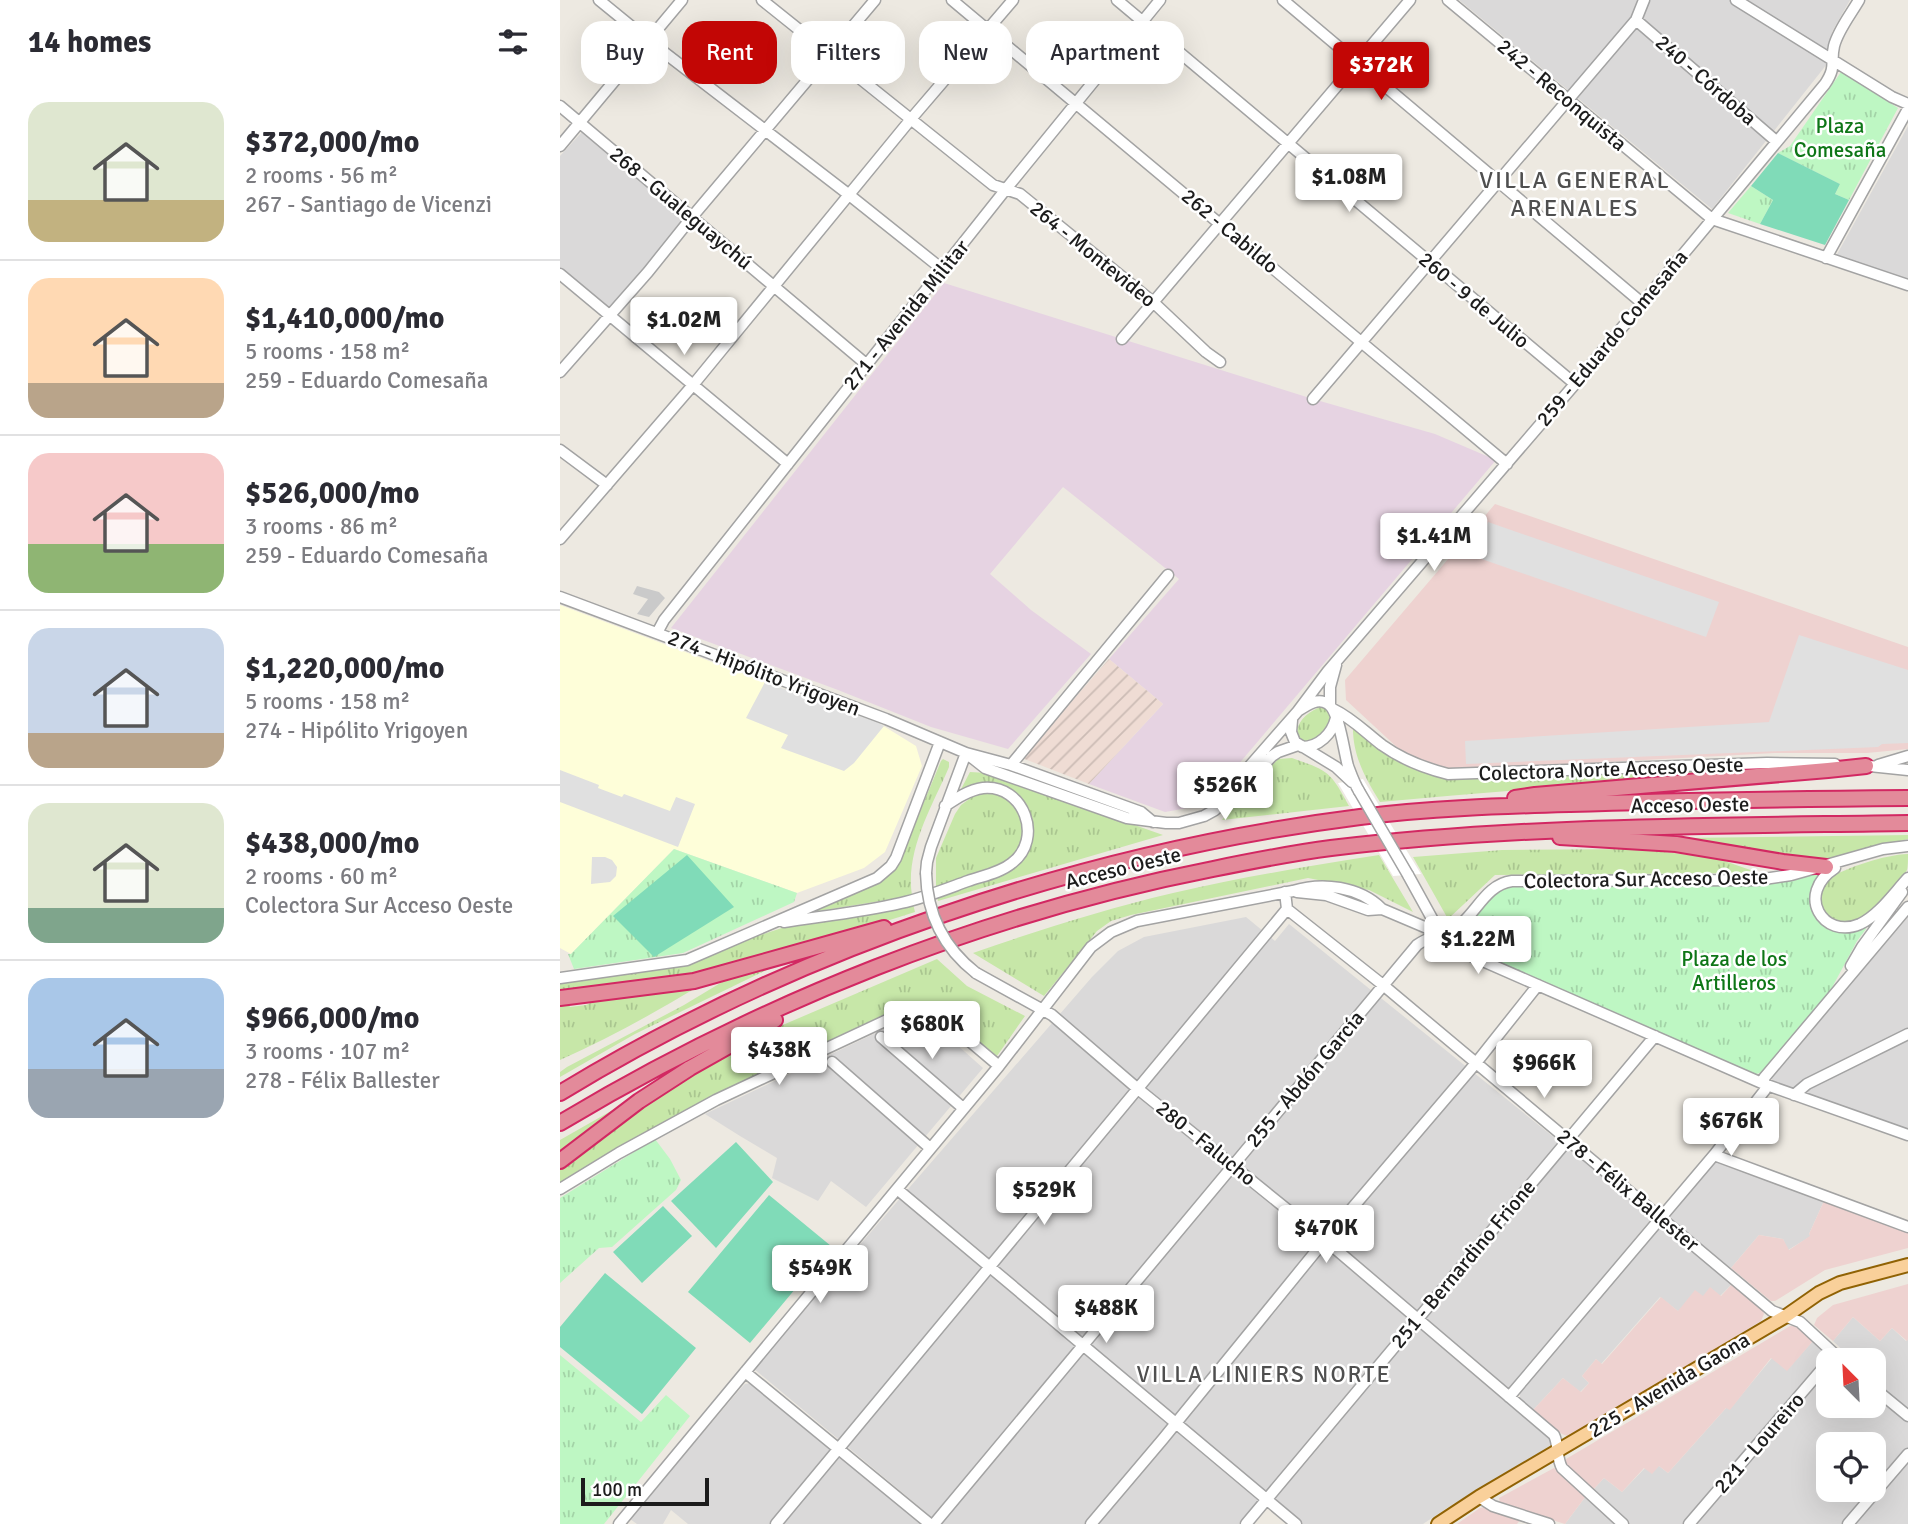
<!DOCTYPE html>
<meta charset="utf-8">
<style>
:root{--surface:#fff;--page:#f2f2f3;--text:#2b2b33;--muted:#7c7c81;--line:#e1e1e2;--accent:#c20605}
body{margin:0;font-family:Signika,sans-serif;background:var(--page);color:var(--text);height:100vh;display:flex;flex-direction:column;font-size:26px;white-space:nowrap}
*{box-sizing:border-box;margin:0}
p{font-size:23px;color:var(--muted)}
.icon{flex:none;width:38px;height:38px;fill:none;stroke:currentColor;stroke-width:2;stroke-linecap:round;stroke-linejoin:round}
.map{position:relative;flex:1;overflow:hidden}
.panel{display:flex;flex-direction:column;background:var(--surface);width:560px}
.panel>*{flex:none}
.guide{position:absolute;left:21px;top:21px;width:665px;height:63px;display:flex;gap:14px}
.needle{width:46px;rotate:336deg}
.fabs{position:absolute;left:1256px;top:1348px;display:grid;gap:14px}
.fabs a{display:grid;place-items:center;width:70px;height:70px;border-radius:14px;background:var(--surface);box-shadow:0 7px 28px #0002;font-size:35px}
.scale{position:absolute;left:21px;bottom:18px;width:128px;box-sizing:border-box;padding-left:7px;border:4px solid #1c1c1c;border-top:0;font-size:19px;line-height:24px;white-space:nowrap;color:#1c1c1c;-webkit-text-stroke:5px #fff;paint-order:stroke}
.price{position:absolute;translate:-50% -60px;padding:0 16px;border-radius:7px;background:#fff;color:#222;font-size:23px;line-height:46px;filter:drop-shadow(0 2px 4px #0008)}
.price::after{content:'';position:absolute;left:50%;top:42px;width:21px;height:16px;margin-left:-10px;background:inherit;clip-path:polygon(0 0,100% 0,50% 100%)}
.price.selected{background:var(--accent);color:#fff}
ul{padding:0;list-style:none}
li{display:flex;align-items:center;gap:21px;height:175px;padding:0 28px}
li+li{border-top:2px solid var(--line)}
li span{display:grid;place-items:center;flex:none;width:196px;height:140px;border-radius:21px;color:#555}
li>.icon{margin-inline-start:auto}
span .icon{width:84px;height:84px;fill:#fffc;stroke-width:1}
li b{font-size:30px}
h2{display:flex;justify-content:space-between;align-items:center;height:84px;padding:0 28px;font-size:30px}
.tag{padding:0 24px;border-radius:21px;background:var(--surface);box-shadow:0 7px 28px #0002;font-size:24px;line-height:63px}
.tag.selected{background:var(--accent);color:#fff}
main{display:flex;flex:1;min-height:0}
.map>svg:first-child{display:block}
.residential{fill:#dad9d9;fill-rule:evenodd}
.commercial{fill:#eed2d0}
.industrial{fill:#e6d3e2}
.education{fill:#fefed9}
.religious{fill:#cacaca}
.military{fill:url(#military-furrows)}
.grass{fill:url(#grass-tufts)}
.park{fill:url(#park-tufts)}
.pitch{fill:#80dbb8}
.parking{fill:#e0e0e0}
.pier{fill:#fff}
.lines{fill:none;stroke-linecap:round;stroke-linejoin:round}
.minor-casing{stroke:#a3a3a3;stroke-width:13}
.major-casing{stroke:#906204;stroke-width:16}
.highway-casing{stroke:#d22862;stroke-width:18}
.minor{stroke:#fff;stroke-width:10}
.major{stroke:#f9d09a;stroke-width:12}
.highway{stroke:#e38a9a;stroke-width:14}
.minor-bridge-casing{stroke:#a3a3a3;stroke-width:13;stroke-linecap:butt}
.minor-bridge{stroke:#fff;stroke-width:10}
.labels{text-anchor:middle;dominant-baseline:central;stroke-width:5;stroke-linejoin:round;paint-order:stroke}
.street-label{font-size:21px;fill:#1c1c1c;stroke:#fff}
.park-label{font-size:21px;fill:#0e7617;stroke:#fff}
.neighbourhood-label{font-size:23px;letter-spacing:2px;fill:#4f4f4f;stroke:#fff}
.quarter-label{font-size:24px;letter-spacing:2px;fill:#4f4f4f;stroke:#fff}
</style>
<main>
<section class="panel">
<h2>14 homes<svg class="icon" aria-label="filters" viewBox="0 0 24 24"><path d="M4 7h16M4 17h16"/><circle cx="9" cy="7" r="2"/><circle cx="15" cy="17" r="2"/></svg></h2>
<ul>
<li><span style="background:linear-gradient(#dfe7d0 70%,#c2b280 0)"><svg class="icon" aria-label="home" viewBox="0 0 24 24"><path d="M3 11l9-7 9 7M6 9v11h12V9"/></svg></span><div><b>$372,000/mo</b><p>2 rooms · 56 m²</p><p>267 - Santiago de Vicenzi</p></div></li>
<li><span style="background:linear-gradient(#ffd9b3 75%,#b9a48a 0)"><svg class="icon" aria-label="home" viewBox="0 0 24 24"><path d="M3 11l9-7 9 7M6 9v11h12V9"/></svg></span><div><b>$1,410,000/mo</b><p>5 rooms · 158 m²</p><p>259 - Eduardo Comesaña</p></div></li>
<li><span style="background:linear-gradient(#f6c9c9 65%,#8fb573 0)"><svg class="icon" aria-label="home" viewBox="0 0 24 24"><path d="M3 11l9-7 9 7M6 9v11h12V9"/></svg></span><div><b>$526,000/mo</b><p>3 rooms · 86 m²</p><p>259 - Eduardo Comesaña</p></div></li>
<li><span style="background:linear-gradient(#c9d6e8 75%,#b9a48a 0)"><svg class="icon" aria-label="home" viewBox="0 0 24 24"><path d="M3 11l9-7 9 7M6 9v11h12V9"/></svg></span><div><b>$1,220,000/mo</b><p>5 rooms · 158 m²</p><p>274 - Hipólito Yrigoyen</p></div></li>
<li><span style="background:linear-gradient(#dfe7d0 75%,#7fa58c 0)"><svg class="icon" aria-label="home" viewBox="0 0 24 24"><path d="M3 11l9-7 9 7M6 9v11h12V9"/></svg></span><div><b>$438,000/mo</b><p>2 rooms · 60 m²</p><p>Colectora Sur Acceso Oeste</p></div></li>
<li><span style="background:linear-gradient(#a9c7e8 65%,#9aa5b1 0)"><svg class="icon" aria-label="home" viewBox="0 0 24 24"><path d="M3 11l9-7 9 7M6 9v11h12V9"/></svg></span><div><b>$966,000/mo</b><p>3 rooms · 107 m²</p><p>278 - Félix Ballester</p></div></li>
</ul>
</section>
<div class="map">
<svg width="1348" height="1524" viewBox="0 0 1348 1524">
<defs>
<pattern id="military-furrows" width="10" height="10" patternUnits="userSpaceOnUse" patternTransform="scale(1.75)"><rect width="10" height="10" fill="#efdcd4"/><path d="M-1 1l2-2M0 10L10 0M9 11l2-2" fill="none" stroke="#ccbcb5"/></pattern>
<pattern id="grass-tufts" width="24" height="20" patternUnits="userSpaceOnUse" patternTransform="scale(1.75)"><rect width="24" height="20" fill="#c7e7a8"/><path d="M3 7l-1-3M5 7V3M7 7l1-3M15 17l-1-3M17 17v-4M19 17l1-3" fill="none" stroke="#aac690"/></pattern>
<pattern id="park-tufts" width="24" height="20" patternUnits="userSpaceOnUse" patternTransform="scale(1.75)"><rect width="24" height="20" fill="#bef7c3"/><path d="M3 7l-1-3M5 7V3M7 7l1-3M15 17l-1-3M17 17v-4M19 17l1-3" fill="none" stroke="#a3d3a7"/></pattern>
</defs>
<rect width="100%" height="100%" fill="#ede9e1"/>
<!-- residential -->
<path class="residential" d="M899,0H1290L1272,32L1267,64L1152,209Z
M1348,126V282L1275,258Z
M23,131L125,216L50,310L0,268V156Z
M686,917L715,941L729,924L1093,1217L948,1390L857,1314L679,1524H380L193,1368L532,977L558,951L584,937Z
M1348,917V1129L1213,1083L1211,1076Z
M351,1018L368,1019L423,1068L306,1207L271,1181L258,1201L212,1178L217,1158L180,1136L145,1114L341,1021Z
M1152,1163H1159L1264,1201L1249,1234L1251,1236L1228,1250L1223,1239L1199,1235L1171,1268L1111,1223L1108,1217L1109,1212Z
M1098,1226L1104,1227L1172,1284L1160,1296H1143L1118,1311L1100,1297L1041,1364L1036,1359L1022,1376L1029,1383L1020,1392L1003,1378L973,1410L960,1399V1390Z
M1293,1317L1320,1341L1332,1328L1346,1341L1348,1339V1411L1314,1380V1360H1293L1273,1341Z
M858,1328L865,1330L991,1437L992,1445L887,1508L863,1524H743L718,1503L715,1496L854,1330Z
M1253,1341L1267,1353V1357L1125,1524H1068L1032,1491L1044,1478L1062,1492L1085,1468L1099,1466L1108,1473L1167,1407L1170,1409L1212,1358L1227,1370Z
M1269,1367V1405H1314V1391L1348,1422V1524H1136ZM1269,1444H1314V1489H1269Z
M194,1383L269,1445L271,1452L212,1524H128L111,1510L103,1524H77L70,1519L181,1388L185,1384Z
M276,1457H284L362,1524H220Z
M1026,1496L1057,1524H1005Z"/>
<!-- commercial -->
<path class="commercial" d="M935,504L1348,647V749L1307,753H1215L897,770L883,769L851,757L841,751L786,700L785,680Z
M1264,1201L1348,1232V1248L1265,1270L1215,1301H1211L1171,1268L1199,1235L1223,1239L1229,1250L1250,1236L1249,1234Z
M1172,1284L1202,1308L1204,1314L1201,1321L1013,1435L1007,1436L1002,1434L973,1410L1003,1378L1021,1392L1029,1383L1022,1376L1036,1359L1042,1364L1101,1297L1118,1311L1135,1290L1143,1296L1150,1287L1161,1296Z
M1348,1284V1339L1347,1341L1332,1328L1320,1341L1293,1317L1273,1341L1254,1325L1257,1318L1273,1305Z
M1230,1326H1236L1253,1341L1227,1371L1211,1358L1170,1410L1166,1408L1108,1473L1099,1466L1092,1474L1084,1468L1062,1492L1044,1478L1032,1491L1007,1468L1005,1463L1006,1459Z
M994,1468L1001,1471L1026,1496L1005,1524L940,1504L939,1498Z
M925,1507L929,1508L961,1519L957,1524H897L920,1508Z"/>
<!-- industrial -->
<path class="industrial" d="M384,283L753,399L875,434L936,460L644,805L605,812L529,784L603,704L549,659L619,579L503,487L430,574L471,610L531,654L448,749L371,727L278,690L111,628Z"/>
<!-- education -->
<path class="education" d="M0,605L205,682L317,722L356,746L362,766L325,852L304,868L237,893L114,849L11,954L0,948Z"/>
<!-- religious -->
<path class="religious" d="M77,586L99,592L105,598L89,617L77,614L88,599L73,594Z"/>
<!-- military -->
<path class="military" d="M549,659L603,704L529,784L462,758Z"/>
<!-- grass -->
<path class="grass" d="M760,707L766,709L773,719C747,769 715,726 760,707Z
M793,724L882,777L937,778L1203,767H1267C1118,779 969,788 820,802C804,776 792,754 793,724Z
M732,758C769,771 770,771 789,806L662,820L718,759Z
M383,759L389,762V767C372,807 345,850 352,896L252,912L251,910L307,888L331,874L339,862L381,761Z
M410,772L427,773L603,835L378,901L376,894L453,867L468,851L473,826L464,803L449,788L423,782L399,793Z
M425,792L441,794L458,807L465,833L457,852L448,861L376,887V858L395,814L401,805L412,797Z
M1348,835V839L1274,858L1231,859L1124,841L1123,838Z
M1078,849L1156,858L1199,873L935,875L888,919L853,857L942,850Z
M1348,854C1348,859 1348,867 1347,870C1344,876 1307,915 1302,919C1300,920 1293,922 1291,923C1265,928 1252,899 1267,879C1289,867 1323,855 1348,854Z
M819,855L853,912L809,890L748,878L571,915L551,921L537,931L484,996L413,953C479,930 545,909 613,893C681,877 750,866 819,855Z
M353,904L355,912L251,945L132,979L0,993V983L119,967L176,943L228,926Z
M231,958L75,1034L0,1077V1072L7,1067L124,1005L177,973Z
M377,959L407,986L465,1016L437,1056L364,1002L356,1001L142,1102L0,1185V1169L62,1121L118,1083L211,1030Z
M139,986C94,1013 48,1039 0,1060V1006L8,1002L10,1007L26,1005L35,1001V999Z
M100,1083L0,1154V1140Z"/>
<!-- park -->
<path class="park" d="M1281,72L1338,108L1289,200L1275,194L1280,184L1218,153L1230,146Z
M1191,186L1213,200L1200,224L1168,213Z
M114,849L237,893L234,902L123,953L14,969L8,954H11Z
M1261,872V874C1241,895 1255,931 1283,933C1291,933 1298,930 1305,927L1306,929L1297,941L1268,995L1203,1072L1193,1075L974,977L902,946L898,940L899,932L935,892L948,887L1203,884L1233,880Z
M95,1139L110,1159L121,1180L116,1190L52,1247L39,1248L0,1283V1198Z
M0,1355L81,1422L106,1395L130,1416L44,1524H0Z"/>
<!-- pitch -->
<path class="pitch" d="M1218,153L1280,184L1275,194L1289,200L1265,245L1200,224L1213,200L1191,186Z
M127,855L174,907L94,957L53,916Z
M176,1142L213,1182L156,1248L111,1201Z
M209,1195L271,1246L190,1343L128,1292Z
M103,1206L132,1236L82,1283L53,1252Z
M45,1273L136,1348L82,1414L0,1347V1327Z"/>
<!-- parking -->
<path class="parking" d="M928,522L1159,602L1146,637L916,557Z
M1239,635L1348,670V743L1322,744L1318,747L906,764L905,741L1209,722Z
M205,682L317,722L324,726L294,763L284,771L221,748L228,735L186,718Z
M0,770L39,785L38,788L62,797L64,794L110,811L116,797L135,804L118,847L0,802Z
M32,857H45L52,860L57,867L56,876L50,882L31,884Z"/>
<!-- pier -->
<path class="pier" d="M803,779L861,874L833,876L778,783Z"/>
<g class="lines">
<defs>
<path id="minor" d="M39,0L88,40L288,194L382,269
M202,0L433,185L460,194L593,302L646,352L660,362
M392,0L947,464
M557,0L1015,384
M723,0L1082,303
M888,0L1152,219L1348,285
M1176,0L1332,97L1348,104
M1076,20L1216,141
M0,106L306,364
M0,146L122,0
M1266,258L1348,109
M0,274L228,464
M562,339L850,0
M0,372L88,272L132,217L315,0
M753,399L1076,20L1084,0
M0,450L47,485
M0,539L133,385L351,119L453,0
M0,597L326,719L406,753L451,765L581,812L593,822
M97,633L104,620L446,189L600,0
M770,705V687L776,665
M773,709C792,718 805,732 822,745C843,760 864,768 888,774L1207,763L1275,764
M738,711L768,671L1015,384L1265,84C1277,66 1270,63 1274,46C1278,30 1291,14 1299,0
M732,720L731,732L735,742L776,767L792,782
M742,747C759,747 772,734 776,718
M411,757L425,768L567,818L606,823H619L644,816L655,810L675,790L688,782L712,756L718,752L738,745
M451,765L608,575
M1300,765L1348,770
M1318,765L1348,756
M676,789L681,776L738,711C747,705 758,697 768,704C779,710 784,752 788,766C791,774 794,783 799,791
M1275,868C1235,894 1263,940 1300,924C1319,915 1334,893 1348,878
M366,873L367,862L371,847L406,753
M848,875L880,933
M737,892L766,895L808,910L822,909
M727,909L823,985L1212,1311L1240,1322L1281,1360
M224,922C263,916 303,912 341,903C364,898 386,889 408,881C422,876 440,873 452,863C484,839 464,784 423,788C409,790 397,798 385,806
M1291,966L1302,947L1342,892
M416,973L492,1015L578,1089L765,1240L994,1435C999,1445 996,1457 1002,1468L1063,1524
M0,978L127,960L317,878L331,866L336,858L380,742
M321,1037L403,1108
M272,1062L370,1148
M1234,1095L1247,1084L1348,1034
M1154,1155L1348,1227
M0,1189L59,1153L156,1100L342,1013L362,1011L381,1017L439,1066
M337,1189L736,1524
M185,1372L370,1524
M1314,1388L1348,1416
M949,1397L1154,1155L1205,1090L1204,1078L1348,907
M919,1497L933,1506L989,1524
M59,1524L439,1066L531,947L551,932L577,921L733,891C762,882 799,886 822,909L881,934L890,943L909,955L1204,1084L1348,1135
M216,1524L727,909L725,892
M374,1524L857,945C870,935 889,934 902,923C918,909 928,884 952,881L1197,880L1231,875L1323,849L1348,846
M531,1524L603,1439L765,1240L916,1063L978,985
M686,1524L1095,1036
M1129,1524L1269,1361
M1288,1524L1348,1454"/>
<path id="major" d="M878,1524L919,1497L1226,1316L1259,1293L1280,1283L1348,1265"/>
<path id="highway" d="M955,798L975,795L1268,770L1306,766
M1000,837L1116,844L1223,862L1266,867
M0,998L134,981L324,928
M0,1093C238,948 523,852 800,817C869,808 940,806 1010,804C1123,800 1235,799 1348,798
M0,1123C201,1002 423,914 653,869C692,861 732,853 771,848C963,825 1155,826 1348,823
M0,1161L79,1101L130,1068L215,1020"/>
</defs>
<!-- minor casing -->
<use href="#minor" class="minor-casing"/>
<!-- major casing -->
<use href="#major" class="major-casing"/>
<!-- highway casing -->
<use href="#highway" class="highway-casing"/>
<!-- minor -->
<use href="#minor" class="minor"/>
<!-- major -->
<use href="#major" class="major"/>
<!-- highway -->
<use href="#highway" class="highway"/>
<defs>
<path id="minor-bridge" d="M799,791L848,875
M366,873C367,914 384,948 416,973"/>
</defs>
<!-- minor-bridge casing -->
<use href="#minor-bridge" class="minor-bridge-casing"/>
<!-- minor-bridge -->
<use href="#minor-bridge" class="minor-bridge"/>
</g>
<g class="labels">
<!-- street labels -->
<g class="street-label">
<text transform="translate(1146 80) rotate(41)">240 - Córdoba</text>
<text transform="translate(1002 95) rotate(40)">242 - Reconquista</text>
<text transform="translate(121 208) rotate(40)">268 - Gualeguaychú</text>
<text transform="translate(670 231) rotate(40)">262 - Cabildo</text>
<text transform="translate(533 254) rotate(39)">264 - Montevideo</text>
<text transform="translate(914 300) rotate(40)">260 - 9 de Julio</text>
<text transform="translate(346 315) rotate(-51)">271 - Avenida Militar</text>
<text transform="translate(1052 338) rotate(-50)">259 - Eduardo Comesaña</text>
<text transform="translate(204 673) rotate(21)">274 - Hipólito Yrigoyen</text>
<text transform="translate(1051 769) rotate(-2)">Colectora Norte Acceso Oeste</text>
<text transform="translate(1130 805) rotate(-1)">Acceso Oeste</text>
<text transform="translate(563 868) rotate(-14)">Acceso Oeste</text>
<text transform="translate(1086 879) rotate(-1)">Colectora Sur Acceso Oeste</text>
<text transform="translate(745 1079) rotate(-50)">255 - Abdón García</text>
<text transform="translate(646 1143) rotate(39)">280 - Falucho</text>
<text transform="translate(1068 1190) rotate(40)">278 - Félix Ballester</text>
<text transform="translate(903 1264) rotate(-50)">251 - Bernardino Frione</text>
<text transform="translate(1109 1385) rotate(-31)">225 - Avenida Gaona</text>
<text transform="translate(1199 1443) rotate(-49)">221 - Loureiro</text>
</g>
<!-- park labels -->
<g class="park-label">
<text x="1280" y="126">Plaza<tspan x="1280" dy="24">Comesaña</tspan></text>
<text x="1174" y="959">Plaza de los<tspan x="1174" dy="24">Artilleros</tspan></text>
</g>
<!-- neighbourhood labels -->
<g class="neighbourhood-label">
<text x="704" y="1374">VILLA LINIERS NORTE</text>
</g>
<!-- quarter labels -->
<g class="quarter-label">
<text x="1015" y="180">VILLA GENERAL<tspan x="1015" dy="28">ARENALES</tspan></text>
</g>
</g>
</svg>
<div class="fabs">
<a><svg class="needle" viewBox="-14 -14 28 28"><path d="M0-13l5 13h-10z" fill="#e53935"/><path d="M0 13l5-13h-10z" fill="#7c7c81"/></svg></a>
<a><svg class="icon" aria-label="locate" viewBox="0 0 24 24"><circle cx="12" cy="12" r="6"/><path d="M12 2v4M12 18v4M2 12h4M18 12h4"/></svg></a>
</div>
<div class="scale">100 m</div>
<b class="price selected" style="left:821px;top:102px">$372K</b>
<b class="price" style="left:789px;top:214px">$1.08M</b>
<b class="price" style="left:124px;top:357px">$1.02M</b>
<b class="price" style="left:874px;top:573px">$1.41M</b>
<b class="price" style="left:665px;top:822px">$526K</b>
<b class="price" style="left:918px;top:976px">$1.22M</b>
<b class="price" style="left:372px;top:1061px">$680K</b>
<b class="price" style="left:219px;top:1087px">$438K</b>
<b class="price" style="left:984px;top:1100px">$966K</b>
<b class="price" style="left:1171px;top:1158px">$676K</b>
<b class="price" style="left:484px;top:1227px">$529K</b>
<b class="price" style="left:766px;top:1265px">$470K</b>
<b class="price" style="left:260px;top:1305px">$549K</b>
<b class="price" style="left:546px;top:1345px">$488K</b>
<div class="guide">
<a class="tag">Buy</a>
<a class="tag selected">Rent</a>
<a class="tag">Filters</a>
<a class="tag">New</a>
<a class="tag">Apartment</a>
</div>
</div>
</main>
